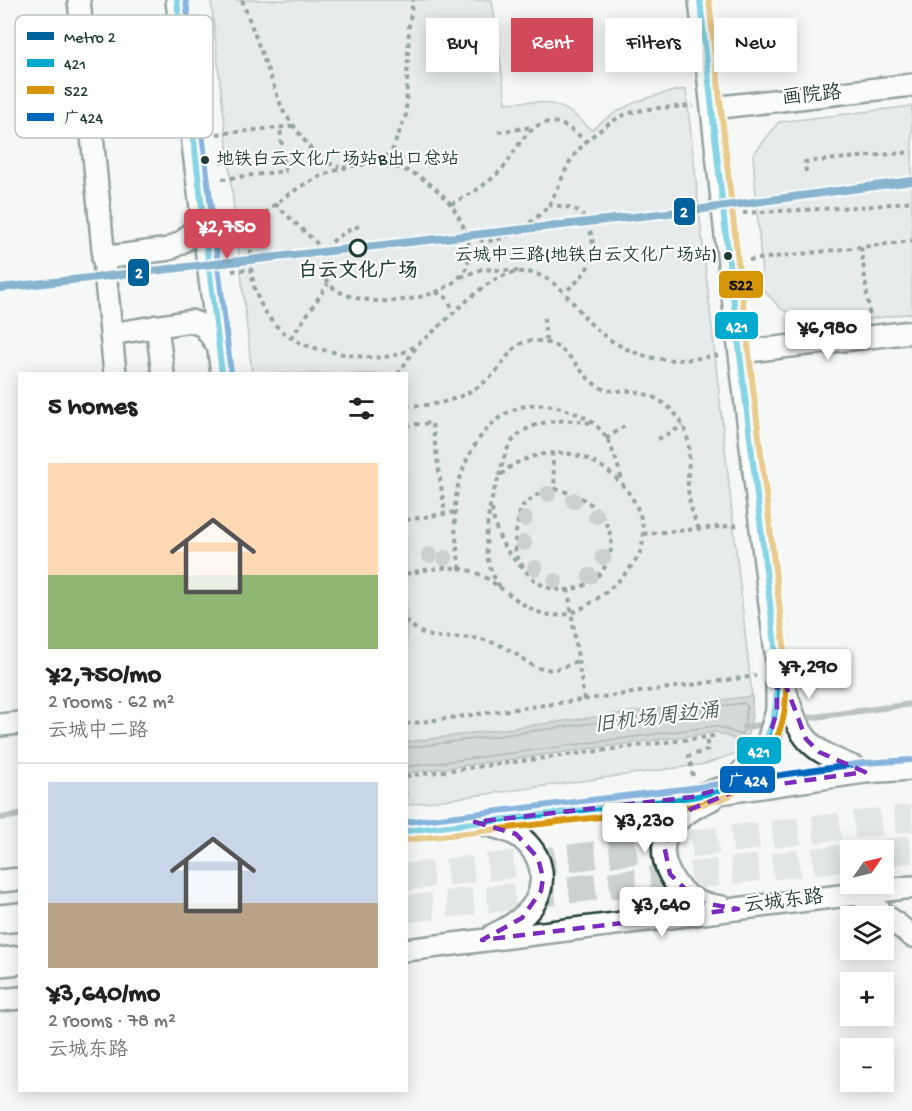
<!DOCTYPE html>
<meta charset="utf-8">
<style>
:root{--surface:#fff;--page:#f6f6f6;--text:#222;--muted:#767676;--line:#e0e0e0;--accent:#d1495b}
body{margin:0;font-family:"Gochi Hand","LXGW WenKai TC",sans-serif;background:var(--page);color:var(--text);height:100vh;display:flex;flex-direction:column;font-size:22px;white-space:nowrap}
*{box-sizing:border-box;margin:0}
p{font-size:20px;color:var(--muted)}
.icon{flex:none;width:33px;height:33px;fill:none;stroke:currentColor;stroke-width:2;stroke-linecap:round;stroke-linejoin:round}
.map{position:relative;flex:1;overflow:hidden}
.panel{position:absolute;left:18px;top:372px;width:390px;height:720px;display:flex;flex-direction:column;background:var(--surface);border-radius:0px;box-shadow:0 3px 15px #0003}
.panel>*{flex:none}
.hud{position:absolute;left:426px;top:18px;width:396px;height:54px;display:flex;gap:12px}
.needle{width:39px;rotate:56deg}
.controls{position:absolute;left:840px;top:840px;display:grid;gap:12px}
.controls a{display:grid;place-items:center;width:54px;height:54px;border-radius:0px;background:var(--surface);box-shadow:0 3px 15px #0003;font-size:30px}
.price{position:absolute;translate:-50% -51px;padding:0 14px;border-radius:6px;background:#fff;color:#222;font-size:20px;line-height:39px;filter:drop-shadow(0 2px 3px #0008)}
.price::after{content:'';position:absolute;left:50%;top:36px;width:18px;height:14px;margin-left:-9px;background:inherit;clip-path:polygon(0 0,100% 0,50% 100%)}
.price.active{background:var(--accent);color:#fff}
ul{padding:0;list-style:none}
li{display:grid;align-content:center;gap:12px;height:318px;padding:0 30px}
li+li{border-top:2px solid var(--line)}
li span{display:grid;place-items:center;height:186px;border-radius:0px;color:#555}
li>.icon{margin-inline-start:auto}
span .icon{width:108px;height:108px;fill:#fffc;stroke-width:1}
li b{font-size:26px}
h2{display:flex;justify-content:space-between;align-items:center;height:72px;padding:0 30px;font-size:26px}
.tag{padding:0 21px;border-radius:0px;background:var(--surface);box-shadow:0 3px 15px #0003;font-size:21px;line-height:54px}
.tag.active{background:var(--accent);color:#fff}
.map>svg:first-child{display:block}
.green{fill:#d6dcdb;stroke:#7a8c88;stroke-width:1.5}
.water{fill:#aab5b1;stroke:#72857f;stroke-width:1.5}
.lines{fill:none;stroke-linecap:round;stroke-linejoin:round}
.shore{stroke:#576d66;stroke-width:1.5}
.stream{stroke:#72857f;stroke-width:6}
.major-tunnel{stroke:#cbd2d0;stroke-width:27;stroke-dasharray:27 14;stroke-linecap:butt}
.minor-casing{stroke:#1f3d34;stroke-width:26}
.major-casing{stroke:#1f3d34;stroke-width:32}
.path{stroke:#1f3d34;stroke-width:4;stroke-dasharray:4.5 4.5;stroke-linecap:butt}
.minor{stroke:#fff;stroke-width:21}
.major{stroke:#fff;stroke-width:27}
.bus-1-casing{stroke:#fff;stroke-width:10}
.bus-2-casing{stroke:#fff;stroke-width:10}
.bus-3-casing{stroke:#fff;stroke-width:10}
.bus-1{stroke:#00a9ce;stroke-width:6}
.bus-2{stroke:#d79608;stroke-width:6}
.bus-3{stroke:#0065bd;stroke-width:6}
.metro-1-casing{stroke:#fff;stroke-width:12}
.metro-1{stroke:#00629b;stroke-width:8}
.tree{fill:#94a29e}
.marked{fill:none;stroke:#7b2cbf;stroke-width:4.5;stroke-dasharray:12 8;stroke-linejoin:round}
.bus-dot{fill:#1f3d34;stroke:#fff;stroke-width:2}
.stop-dot{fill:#fff;stroke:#1f3d34;stroke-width:3}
.labels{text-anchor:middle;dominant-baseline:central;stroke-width:4.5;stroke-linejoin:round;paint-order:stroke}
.bus-label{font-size:18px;fill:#1f3d34;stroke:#fff;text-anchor:start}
.street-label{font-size:20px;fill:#1f3d34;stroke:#fff}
.stop-label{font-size:20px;font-weight:bold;fill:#1f3d34;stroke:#fff}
.water-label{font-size:21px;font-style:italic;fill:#49615a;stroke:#fff}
.key{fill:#fff;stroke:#bcc5c2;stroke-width:1.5}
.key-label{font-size:16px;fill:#1f3d34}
.line-badge{stroke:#fff;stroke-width:2}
.badge-label{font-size:16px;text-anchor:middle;font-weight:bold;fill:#fff}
.pale-badge-label{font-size:16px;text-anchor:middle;font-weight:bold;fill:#111}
</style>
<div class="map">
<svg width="912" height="1111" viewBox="0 0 912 1111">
<rect width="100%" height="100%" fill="#f6f7f7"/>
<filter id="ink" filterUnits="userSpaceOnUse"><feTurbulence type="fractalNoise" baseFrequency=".0167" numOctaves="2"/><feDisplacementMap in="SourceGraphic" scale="12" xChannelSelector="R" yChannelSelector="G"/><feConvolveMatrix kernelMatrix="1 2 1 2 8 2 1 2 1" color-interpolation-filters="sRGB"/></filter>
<g filter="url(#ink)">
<!-- green -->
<path class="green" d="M211,0H492L506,103C544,100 563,100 591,130C624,104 644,96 686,89L752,696C753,719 750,731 740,752L705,764L407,805L406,374L252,373Z
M912,106V313L826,325L804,321L781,309L763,289L753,155L779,122Z"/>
<!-- water -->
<path class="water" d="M752,696C753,713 752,728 744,743L716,732L407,773V742Z"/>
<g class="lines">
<!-- shore -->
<path class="shore" d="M406,748L743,703L747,706L744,730L741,735L716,726L406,767"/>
<!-- stream -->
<path class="stream" d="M800,719L912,704
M744,727L769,724
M0,818L20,815"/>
<!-- major-tunnel -->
<path class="major-tunnel" d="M884,853L912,849
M406,877L912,818
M406,909L850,857"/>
<defs>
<path id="minor" d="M79,0L115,374
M177,0L194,152L222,374
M712,108L912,85
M103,258L169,249L185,240L203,219
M157,326L163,374
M111,334L191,321L204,326L218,346
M740,352L912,332
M783,683C801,742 805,748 863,771
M0,725L20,723
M692,797L726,787L759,755L768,741L777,711V662L729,263L700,0
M712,799C694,807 674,818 666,837C656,861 677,894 699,902C706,905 715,906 722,907
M484,824C494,827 505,829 515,834C526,840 537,853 540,866C548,901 523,921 493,935
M406,831L692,797L865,772L912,769
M0,881L20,879
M858,894L912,936
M406,950L912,887
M0,1000L20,998"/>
<path id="major" d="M0,919L20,917
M0,962L20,960"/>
</defs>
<!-- minor casing -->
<use href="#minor" class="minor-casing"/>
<!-- major casing -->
<use href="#major" class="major-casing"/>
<!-- path -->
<path class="path" d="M242,0L283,111L318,159L339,167
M498,132L533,127
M217,134L293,126
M220,162L227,161
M379,164L392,151L406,115L409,25L413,0
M806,172L805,162L912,152
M222,179L285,171L280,127
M275,204L325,251
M451,204C469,195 487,185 501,170C510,161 515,148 523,139C544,112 565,121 586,142
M548,205C558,206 567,206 576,210C583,214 586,221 589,228C600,255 586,277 564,292
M743,213L875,206L912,201
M359,226C342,233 327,241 323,259C310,317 454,312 468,263C474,244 460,214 447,200C403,151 349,157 297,189C283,198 267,208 258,223C251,236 250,247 251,261C251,304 277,340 319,349C343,354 375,362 399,354C441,339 481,267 527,272C556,276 571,301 588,321C610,345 643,360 675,360C690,360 706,357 721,355
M465,230C470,235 473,239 480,240C499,246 535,222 547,207C559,191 563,170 575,154C585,141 599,130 613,121C635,106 668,108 693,106
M861,247L870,318
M749,260L912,241
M232,271L251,269
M461,277L482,269L520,271
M436,292L448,299L452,309L451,312
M544,318L546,342
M291,338L328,284
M398,374L416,347
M406,405C439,408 471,396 494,374C508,359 513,338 538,341C576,345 578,382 607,390C614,392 622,390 630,391C649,393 668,402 679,419C692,438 689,455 688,476C687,495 691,513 699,529
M406,425L432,423L445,513
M606,439L626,425
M658,439L683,426
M552,452L555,489
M499,476C502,466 504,454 510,444C527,419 564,418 590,423
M555,489C577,494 595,502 606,523C630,571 567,613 530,576C524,569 519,562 516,553C513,538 518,522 521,507L541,492Z
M492,509C494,531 505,553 522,567
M406,520L455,512
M643,534L740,525
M460,569C456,540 451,511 459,482C473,431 513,388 569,411C582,415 595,422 603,433C614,449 618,466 623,484
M406,574C428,569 453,564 474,572C505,584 533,626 571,613C590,606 609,591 623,576C630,568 640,557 642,546C651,507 612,463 575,455C558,451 542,453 526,459C515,463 504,469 498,480C494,488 492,499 490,507C485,536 482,565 502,589
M568,589L584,700
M406,620C431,648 455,632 485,640C494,643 503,646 511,651C522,657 530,667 543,669C557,671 567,666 578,660
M406,724L756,676
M406,776L714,736
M693,776L689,756L708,750L706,737"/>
<!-- minor -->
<use href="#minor" class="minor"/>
<!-- major -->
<use href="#major" class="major"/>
<defs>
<path id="bus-1" d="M177,0L222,374
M406,831L692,797C703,794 718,793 728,786C735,781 741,772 747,766C778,732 777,705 777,662L729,263L700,0"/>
<path id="bus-2" d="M407,840L693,806C705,803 718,801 729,796C739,791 745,781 752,773C787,736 787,709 786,661L738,262L709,0"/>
<path id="bus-3" d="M186,0L231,373
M406,822L691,788L864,763L911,760"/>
</defs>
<!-- bus-1 casing -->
<use href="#bus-1" class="bus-1-casing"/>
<!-- bus-2 casing -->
<use href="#bus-2" class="bus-2-casing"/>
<!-- bus-3 casing -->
<use href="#bus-3" class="bus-3-casing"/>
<!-- bus-1 -->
<use href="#bus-1" class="bus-1"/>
<!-- bus-2 -->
<use href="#bus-2" class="bus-2"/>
<!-- bus-3 -->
<use href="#bus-3" class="bus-3"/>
<defs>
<path id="metro-1" d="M0,288L695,210L912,181"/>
</defs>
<!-- metro-1 casing -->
<use href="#metro-1" class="metro-1-casing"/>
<!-- metro-1 -->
<use href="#metro-1" class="metro-1"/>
</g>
<!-- trees -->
<g class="tree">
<circle cx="548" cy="494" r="8"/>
<circle cx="574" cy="501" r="8"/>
<circle cx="596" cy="516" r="8"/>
<circle cx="525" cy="519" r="8"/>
<circle cx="524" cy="543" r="8"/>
<circle cx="429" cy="555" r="8"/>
<circle cx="603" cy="557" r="8"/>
<circle cx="445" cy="558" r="8"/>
<circle cx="535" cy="568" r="8"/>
<circle cx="590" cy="576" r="8"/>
<circle cx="555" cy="581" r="8"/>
</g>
</g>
<!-- marked area -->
<path d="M0 0H912V1111H0ZM777,662L806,739L819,752L865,772L738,790L691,809L675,823L664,845L670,874L698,902L738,909L482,940L522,918L541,891L543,878L538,858L516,834L475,822L692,797L726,787L768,741L777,711Z" fill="#f6f7f7" fill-opacity=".55" fill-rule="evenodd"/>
<path class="marked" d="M777,662L806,739L819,752L865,772L738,790L691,809L675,823L664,845L670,874L698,902L738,909L482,940L522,918L541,891L543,878L538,858L516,834L475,822L692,797L726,787L768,741L777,711Z"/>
<!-- markers -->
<g class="bus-dot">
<circle cx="205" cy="160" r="5"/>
<circle cx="728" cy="256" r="5"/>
</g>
<circle class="stop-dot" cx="358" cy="248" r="8"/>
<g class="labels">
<!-- bus labels -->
<g class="bus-label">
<text x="216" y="160">地铁白云文化广场站B出口总站</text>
<text x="717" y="256" text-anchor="end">云城中三路(地铁白云文化广场站)</text>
</g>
<!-- street labels -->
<g class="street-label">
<text transform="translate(812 97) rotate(-6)">画院路</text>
<text transform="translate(784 903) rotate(-7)">云城东路</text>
</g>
<!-- stop labels -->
<g class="stop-label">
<text x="358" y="272">白云文化广场</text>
</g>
<!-- water labels -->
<g class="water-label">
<text transform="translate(657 720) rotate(-7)">旧机场周边涌</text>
</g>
</g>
<!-- legend -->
<rect x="15" y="15" width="198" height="123" rx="9" class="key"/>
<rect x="27" y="32" width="27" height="8" fill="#00629b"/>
<rect x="27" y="59" width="27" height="8" fill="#00a9ce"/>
<rect x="27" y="86" width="27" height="8" fill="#d79608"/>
<rect x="27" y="113" width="27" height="8" fill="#0065bd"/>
<g class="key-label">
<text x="64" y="42">Metro 2</text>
<text x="64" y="69">421</text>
<text x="64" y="96">522</text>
<text x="64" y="123">广424</text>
</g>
<g class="line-badge">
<rect x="673" y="197" width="23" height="29" rx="6" fill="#00629b"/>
<rect x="127" y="258" width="23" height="29" rx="6" fill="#00629b"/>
<rect x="718" y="270" width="46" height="29" rx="6" fill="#d79608"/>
<rect x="714" y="311" width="45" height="29" rx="6" fill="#00a9ce"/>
<rect x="736" y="736" width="46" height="29" rx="6" fill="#00a9ce"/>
<rect x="719" y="765" width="57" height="29" rx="6" fill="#0065bd"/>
</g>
<g class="badge-label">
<text x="684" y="217">2</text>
<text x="139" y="278">2</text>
<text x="737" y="332">421</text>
<text x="759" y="757">421</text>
<text x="748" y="786">广424</text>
</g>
<g class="pale-badge-label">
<text x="741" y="290">522</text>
</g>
</svg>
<div class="controls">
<a><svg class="needle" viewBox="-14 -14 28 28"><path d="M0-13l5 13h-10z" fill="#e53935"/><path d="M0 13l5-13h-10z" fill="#767676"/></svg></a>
<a><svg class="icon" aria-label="layers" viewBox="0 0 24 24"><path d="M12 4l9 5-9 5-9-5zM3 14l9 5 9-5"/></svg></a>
<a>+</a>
<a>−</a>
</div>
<b class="price active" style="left:227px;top:260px">¥2,750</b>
<b class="price" style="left:828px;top:361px">¥6,980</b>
<b class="price" style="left:809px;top:700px">¥7,290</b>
<b class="price" style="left:645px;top:854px">¥3,230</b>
<b class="price" style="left:662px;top:938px">¥3,640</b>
<div class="hud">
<a class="tag">Buy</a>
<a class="tag active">Rent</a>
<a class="tag">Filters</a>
<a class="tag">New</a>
</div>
<section class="panel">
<h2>5 homes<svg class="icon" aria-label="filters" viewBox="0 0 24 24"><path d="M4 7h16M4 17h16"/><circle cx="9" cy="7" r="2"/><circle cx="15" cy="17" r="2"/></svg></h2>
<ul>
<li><span style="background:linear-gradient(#ffd9b3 60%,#8fb573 0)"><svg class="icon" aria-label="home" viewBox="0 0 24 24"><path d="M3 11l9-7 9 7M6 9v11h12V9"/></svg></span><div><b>¥2,750/mo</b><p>2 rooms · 62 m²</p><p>云城中二路</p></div></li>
<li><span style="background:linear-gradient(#c9d6e8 65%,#b9a48a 0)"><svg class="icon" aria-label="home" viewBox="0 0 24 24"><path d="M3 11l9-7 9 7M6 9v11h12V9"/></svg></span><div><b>¥3,640/mo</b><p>2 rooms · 78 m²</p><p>云城东路</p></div></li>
</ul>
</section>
</div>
